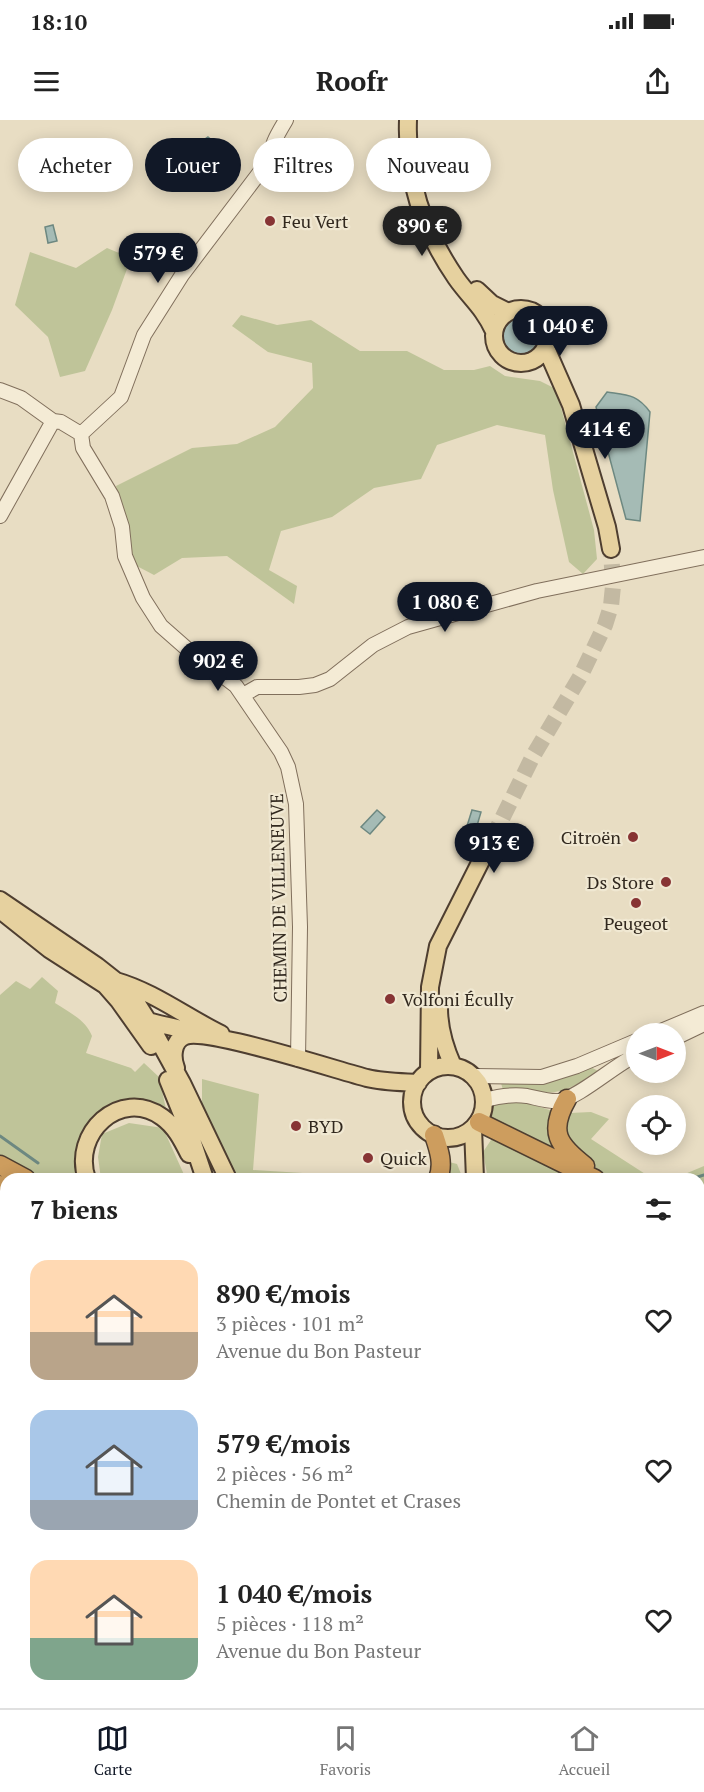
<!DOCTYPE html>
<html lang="fr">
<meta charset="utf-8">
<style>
:root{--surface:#fff;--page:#f6f6f6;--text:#222;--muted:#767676;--line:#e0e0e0;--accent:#111827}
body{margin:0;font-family:"PT Serif",serif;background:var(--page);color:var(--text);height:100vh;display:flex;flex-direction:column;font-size:22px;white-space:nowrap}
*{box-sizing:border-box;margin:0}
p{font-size:20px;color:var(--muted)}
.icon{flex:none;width:33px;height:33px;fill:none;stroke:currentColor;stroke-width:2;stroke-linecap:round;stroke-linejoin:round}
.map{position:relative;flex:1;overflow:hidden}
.sheet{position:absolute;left:0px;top:1053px;width:705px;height:536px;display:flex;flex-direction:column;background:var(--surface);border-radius:18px 18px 0 0;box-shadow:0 3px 15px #0003}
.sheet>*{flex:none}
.guide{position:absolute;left:18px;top:18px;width:669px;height:54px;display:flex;gap:12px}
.needle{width:39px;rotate:90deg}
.buttons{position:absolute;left:626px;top:903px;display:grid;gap:12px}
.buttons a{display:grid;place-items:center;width:60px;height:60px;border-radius:50%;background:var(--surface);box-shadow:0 3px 15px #0003;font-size:30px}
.price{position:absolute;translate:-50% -51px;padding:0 14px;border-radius:21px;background:var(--accent);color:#fff;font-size:20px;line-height:39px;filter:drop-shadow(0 2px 3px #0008)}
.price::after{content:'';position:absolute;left:50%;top:36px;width:18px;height:14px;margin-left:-9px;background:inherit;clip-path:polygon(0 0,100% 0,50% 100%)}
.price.current{background:#222;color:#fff}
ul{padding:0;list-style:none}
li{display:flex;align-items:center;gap:18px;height:150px;padding:0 30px}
li span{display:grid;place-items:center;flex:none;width:168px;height:120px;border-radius:18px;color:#555}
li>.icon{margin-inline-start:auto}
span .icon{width:72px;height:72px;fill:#fffc;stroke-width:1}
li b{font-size:26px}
h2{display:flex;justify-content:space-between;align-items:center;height:72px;padding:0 30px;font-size:26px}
.chip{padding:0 21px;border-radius:27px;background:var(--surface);box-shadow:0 3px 15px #0003;font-size:21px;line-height:54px}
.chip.current{background:var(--accent);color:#fff}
.status{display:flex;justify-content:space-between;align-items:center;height:42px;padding:0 30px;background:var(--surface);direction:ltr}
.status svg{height:16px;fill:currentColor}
header{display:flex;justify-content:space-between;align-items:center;height:78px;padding:0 30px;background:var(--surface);font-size:27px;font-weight:700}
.tabs{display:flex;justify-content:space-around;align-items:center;height:84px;border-top:2px solid var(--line);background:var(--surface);font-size:16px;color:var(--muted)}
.tabs a{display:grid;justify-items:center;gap:3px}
.tabs .current{color:var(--accent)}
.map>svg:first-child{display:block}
.green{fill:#bfc499}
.water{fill:#a5bbb5;stroke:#6d8881;stroke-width:1.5}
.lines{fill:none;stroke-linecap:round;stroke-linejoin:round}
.stream{stroke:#6d8881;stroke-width:3}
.major-tunnel{stroke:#c3b9a2;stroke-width:16;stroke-dasharray:16 8;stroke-linecap:butt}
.minor-casing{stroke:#806f5c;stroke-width:16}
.major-casing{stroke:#4e3e30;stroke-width:20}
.highway-casing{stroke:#4e3e30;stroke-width:21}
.minor{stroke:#f4ebd5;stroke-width:14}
.major{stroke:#e6d19f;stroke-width:16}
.highway{stroke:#cd9d5e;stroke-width:18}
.poi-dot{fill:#873434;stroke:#f0e8d2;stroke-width:2}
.labels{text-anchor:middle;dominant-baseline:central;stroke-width:4.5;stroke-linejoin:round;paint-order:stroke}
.poi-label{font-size:18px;fill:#31281e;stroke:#f0e8d2;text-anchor:start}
.street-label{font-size:18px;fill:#31281e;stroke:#f0e8d2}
</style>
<div class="status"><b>18:10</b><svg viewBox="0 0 49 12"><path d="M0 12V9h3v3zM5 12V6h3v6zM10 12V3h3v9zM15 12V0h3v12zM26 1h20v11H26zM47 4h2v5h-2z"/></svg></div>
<header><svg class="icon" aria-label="menu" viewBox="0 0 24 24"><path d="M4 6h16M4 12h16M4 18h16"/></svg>Roofr<svg class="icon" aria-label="share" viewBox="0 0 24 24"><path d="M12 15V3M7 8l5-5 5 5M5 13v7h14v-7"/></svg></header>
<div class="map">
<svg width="704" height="1588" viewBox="0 0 704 1588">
<rect width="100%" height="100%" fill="#e8ddc3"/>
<!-- green -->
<path class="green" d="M107,128L131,138L112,190L85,251L60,257L48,217L15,185L30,132L76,148Z
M241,195L277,205L311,200L360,231H407L444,250H474L490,246L505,256L540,261L556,269L594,410L597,439L583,454L569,442L553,370L545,315L497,305L437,325L421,359L374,368L332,397L281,411L269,450L297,466L294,484L227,436L182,438L154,455L133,444L116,366L192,328L237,324L275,307L313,268L312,243L268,232L232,206Z
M42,857L58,871L55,883C70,893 85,899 92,916L86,933L131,948L135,952L144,943L159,957L166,989L128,984L98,993L83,1012L77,1043L81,1059H40L0,1036V875L16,861L30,869Z
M589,946L598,951C585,959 571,970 555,972C540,974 520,969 503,970L501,963Z
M202,959L259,974L253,1050L303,1053V1059H236L202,985Z
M506,979L527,983L553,991L560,1034L489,999L491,984Z
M591,992L609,999L591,1019L653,1059H613L575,1034L568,1025L563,998L570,993Z
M129,1003L163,1008L186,1059H101L98,1037L102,1014Z
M493,1017L555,1048L563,1054V1059H488L483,1032Z
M449,1042L457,1044L463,1059H445Z
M704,1046V1078H699V1059H673Z
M0,1144L6,1146V1172L0,1168Z
M0,1193L6,1199V1262L0,1264Z"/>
<!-- water -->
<path class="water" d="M208,17L213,21L208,36L200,33L205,19Z
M53,105L57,121L48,123L45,107Z
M503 216a18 18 0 1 1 36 0a18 18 0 1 1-36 0Z
M607,272C627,275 637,274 650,292L640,401L626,399L596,287Z
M377,690L385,697L370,714L361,707Z
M472,690L481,692L476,709L467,706Z"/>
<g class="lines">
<!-- stream -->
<path class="stream" d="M0,1016L38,1043
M691,1059L704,1055"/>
<!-- major-tunnel -->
<path class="major-tunnel" d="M492,719L533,636L580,557L605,505L611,486L613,466L611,429"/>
<defs>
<path id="minor" d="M0,270L21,278L53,301L61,302L81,314L83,328L112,376L122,407L125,436L143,478L161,506L186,528L236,566L281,632L288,647L296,684L300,807L298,939
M81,314L121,277L144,215L182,155L260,52L270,43C270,26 277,15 286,0
M0,396L53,301
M243,575L257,567H299L315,565L330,559L373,525L408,507L537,471L704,437
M654,914L704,893
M675,918L704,904
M475,956L542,957L577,946L636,921
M485,980C499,976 512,974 527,976C537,978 548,982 559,981C578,978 615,945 636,935
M0,1471L6,1464
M337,1582L338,1588
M397,1582L398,1588
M499,1588V1582"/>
<path id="major" d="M408,0C406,60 422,108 456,158C470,178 483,187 494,211
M477,170L492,184L508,192
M494 216a27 27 0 1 1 54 0a27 27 0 1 1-54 0Z
M546,228L571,285L607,407L611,429
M0,780L97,846L116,861L136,882L148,901L182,963L228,1059
M5,794L49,829L105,865L119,881L151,926
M116,861C154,872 186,897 221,914
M439,888C439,909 444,926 453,946
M141,898C160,907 177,905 197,915
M412 982a36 36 0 1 1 72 0a36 36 0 1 1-72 0Z
M176,948C172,938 172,921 185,916C208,908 336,950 367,958C383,962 401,962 418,963
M429,951L430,867L438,826L492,719
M168,960L190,1014L205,1059
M473,1008L475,1059
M87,1059C71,1014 120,967 162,997C175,1006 182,1020 189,1034
M699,1532L704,1535
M699,1546L704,1550"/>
<path id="highway" d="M567,979C548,1012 558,1025 585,1046
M479,1002L595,1059
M434,1015C439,1030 444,1044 438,1059
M0,1045L26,1059
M0,1065L6,1069
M699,1087H704
M0,1096L6,1099
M699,1110L704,1108
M0,1133L6,1136
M699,1136L704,1134
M699,1161L704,1157
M0,1176L6,1183
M0,1272L6,1269
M0,1310L6,1309
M5,1344L6,1328"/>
</defs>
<!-- minor casing -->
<use href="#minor" class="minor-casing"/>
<!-- major casing -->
<use href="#major" class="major-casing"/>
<!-- highway casing -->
<use href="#highway" class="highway-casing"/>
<!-- minor -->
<use href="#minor" class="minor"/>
<!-- major -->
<use href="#major" class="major"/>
<!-- highway -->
<use href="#highway" class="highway"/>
</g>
<!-- markers -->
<g class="poi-dot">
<circle cx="270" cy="101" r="6"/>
<circle cx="633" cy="717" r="6"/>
<circle cx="666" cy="762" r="6"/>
<circle cx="636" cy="783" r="6"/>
<circle cx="390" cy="879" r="6"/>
<circle cx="296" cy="1006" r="6"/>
<circle cx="368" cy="1038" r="6"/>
</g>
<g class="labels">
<!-- poi labels -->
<g class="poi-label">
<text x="282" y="101">Feu Vert</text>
<text x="621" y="717" text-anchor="end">Citroën</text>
<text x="654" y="762" text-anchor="end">Ds Store</text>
<text x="636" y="803" text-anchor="middle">Peugeot</text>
<text x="402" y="879">Volfoni Écully</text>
<text x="308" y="1006">BYD</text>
<text x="380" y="1038">Quick</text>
</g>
<!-- street labels -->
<g class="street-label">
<text transform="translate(278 778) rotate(-91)">CHEMIN DE VILLENEUVE</text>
</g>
</g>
</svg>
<div class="buttons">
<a><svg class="needle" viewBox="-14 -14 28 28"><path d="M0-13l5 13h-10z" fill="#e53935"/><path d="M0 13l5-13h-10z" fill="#767676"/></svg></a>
<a><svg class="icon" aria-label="locate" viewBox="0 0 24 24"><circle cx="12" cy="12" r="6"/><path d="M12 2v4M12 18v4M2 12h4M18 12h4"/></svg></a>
</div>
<b class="price current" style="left:422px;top:137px">890 €</b>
<b class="price" style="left:158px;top:164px">579 €</b>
<b class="price" style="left:560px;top:237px">1 040 €</b>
<b class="price" style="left:605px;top:340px">414 €</b>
<b class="price" style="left:445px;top:513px">1 080 €</b>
<b class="price" style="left:218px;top:572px">902 €</b>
<b class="price" style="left:494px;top:754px">913 €</b>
<div class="guide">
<a class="chip">Acheter</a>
<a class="chip current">Louer</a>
<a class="chip">Filtres</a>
<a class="chip">Nouveau</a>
</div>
<section class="sheet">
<h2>7 biens<svg class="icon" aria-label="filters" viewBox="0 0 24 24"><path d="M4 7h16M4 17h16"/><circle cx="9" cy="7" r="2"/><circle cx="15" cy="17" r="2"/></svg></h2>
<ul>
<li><span style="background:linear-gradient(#ffd9b3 60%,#b9a48a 0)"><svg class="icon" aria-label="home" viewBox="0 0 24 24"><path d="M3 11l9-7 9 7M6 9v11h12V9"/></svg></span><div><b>890 €/mois</b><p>3 pièces · 101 m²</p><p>Avenue du Bon Pasteur</p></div><svg class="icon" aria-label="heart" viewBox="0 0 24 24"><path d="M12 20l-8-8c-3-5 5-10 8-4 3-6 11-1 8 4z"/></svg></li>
<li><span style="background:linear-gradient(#a9c7e8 75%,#9aa5b1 0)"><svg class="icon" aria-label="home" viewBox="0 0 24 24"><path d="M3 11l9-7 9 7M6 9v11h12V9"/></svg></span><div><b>579 €/mois</b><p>2 pièces · 56 m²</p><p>Chemin de Pontet et Crases</p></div><svg class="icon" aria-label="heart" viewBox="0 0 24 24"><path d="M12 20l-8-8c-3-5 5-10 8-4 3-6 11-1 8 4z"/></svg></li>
<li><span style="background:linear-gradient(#ffd9b3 65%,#7fa58c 0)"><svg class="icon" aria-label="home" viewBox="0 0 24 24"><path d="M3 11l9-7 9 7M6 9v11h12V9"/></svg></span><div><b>1 040 €/mois</b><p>5 pièces · 118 m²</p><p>Avenue du Bon Pasteur</p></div><svg class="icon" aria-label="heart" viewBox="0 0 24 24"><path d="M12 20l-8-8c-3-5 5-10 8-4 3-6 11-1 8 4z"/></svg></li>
</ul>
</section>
</div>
<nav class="tabs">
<a class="current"><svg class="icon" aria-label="map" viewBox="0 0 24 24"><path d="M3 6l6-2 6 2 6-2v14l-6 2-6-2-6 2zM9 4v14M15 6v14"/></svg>Carte</a>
<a><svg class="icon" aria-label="saved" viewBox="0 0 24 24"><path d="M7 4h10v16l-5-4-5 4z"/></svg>Favoris</a>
<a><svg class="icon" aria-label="home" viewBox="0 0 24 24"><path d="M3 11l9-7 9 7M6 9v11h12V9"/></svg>Accueil</a>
</nav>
